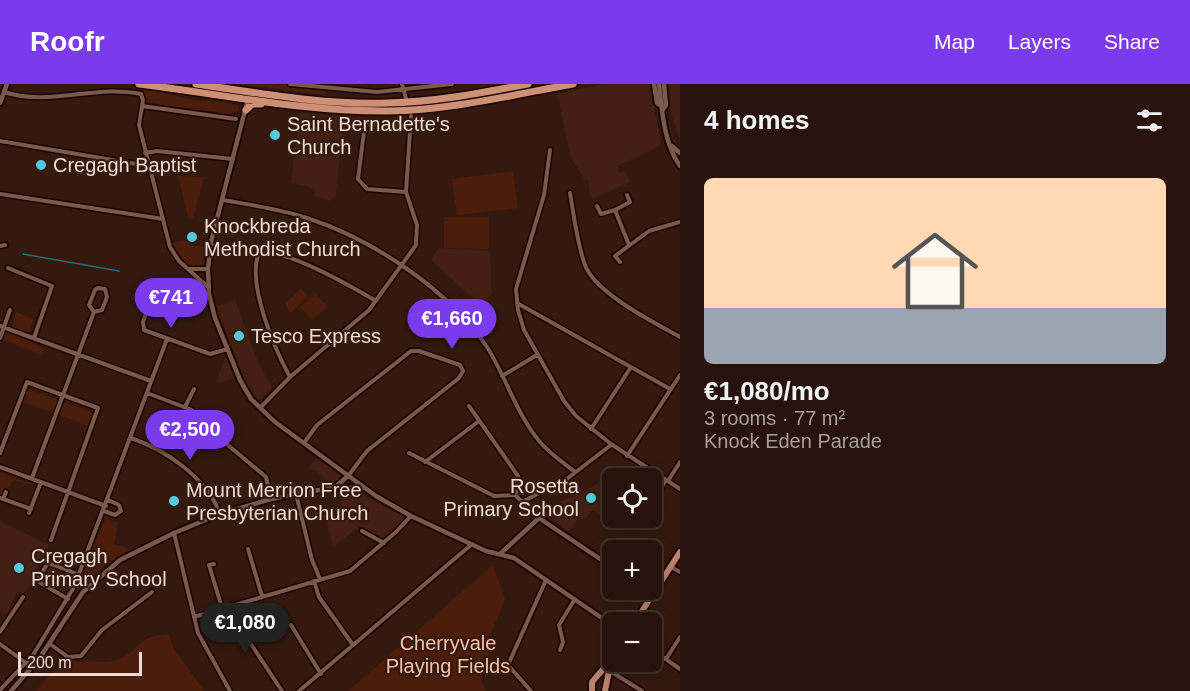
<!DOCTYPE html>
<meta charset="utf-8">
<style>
:root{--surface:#27130b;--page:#332019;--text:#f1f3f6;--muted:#a49e9d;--line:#43322c;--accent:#7c3aed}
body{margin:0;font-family:Arial,sans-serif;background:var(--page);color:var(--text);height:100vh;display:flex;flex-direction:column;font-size:22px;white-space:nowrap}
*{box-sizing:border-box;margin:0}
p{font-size:20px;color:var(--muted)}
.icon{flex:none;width:33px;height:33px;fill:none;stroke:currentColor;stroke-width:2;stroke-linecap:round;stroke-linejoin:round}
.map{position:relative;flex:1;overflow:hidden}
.side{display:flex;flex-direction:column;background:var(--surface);width:510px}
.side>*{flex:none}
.controls{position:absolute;left:602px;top:384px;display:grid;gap:12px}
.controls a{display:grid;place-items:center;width:60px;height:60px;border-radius:9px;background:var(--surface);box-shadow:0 3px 15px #0003,0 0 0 2px var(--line);font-size:30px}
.scale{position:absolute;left:18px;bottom:15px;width:124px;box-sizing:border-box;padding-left:6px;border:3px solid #efdbd4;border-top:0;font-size:16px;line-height:21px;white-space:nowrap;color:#efdbd4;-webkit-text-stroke:4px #34190f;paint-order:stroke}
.price{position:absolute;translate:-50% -51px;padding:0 14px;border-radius:21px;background:var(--accent);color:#fff;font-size:20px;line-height:39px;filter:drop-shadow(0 2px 3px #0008)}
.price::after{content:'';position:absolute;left:50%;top:36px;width:18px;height:14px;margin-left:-9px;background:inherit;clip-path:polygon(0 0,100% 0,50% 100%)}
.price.selected{background:#222;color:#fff}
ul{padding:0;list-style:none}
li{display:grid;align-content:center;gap:12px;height:318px;padding:0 24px}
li+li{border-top:2px solid var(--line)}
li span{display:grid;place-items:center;height:186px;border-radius:9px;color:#555}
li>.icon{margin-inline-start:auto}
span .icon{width:108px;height:108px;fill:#fffc;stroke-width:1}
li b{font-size:26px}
h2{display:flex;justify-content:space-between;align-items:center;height:72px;padding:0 24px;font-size:26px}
header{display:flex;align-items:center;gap:36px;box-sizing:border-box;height:84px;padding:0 30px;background:var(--accent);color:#fff}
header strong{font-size:28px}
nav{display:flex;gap:33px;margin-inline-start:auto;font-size:21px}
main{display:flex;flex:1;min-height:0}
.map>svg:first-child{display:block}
.built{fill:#432013}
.green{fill:#4c1d0a}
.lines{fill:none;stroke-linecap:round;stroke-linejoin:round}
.stream{stroke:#236c77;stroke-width:1.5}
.minor-casing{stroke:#1b0300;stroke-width:7}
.tertiary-casing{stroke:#1b0300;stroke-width:8}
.primary-casing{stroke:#1b0300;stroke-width:9}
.trunk-casing{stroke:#1b0300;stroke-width:10}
.minor{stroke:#7b5a4e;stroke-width:4}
.tertiary{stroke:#7b5a4e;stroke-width:4.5}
.primary{stroke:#b9826d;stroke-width:6}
.trunk{stroke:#ce8f77;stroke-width:7}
.poi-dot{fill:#53cadc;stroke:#34190f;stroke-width:2}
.labels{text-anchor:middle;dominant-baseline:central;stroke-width:4.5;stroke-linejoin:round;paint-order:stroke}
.poi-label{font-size:20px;fill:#efdbd4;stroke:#34190f;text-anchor:start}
.park-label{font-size:20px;fill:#f9c0ab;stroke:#34190f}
</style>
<header>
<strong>Roofr</strong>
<nav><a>Map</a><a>Layers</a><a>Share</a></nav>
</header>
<main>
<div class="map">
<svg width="680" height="607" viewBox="0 0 680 607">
<rect width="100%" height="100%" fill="#34190f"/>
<!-- built -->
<path class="built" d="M603,0H649L661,58L658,63L617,82L619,89L626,87L630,98L591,115L588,96H585L571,74L557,10Z
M669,0H680V57L671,30Z
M299,29L360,33V45L343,43L336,112L329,117L314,112L315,107L306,102L291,99Z
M438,164L490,167L492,210L480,221L431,176Z
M235,216L259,281L272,303L259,317L245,297L216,222Z
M227,272L234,294L218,300L219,289Z
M316,374L342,392L338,397L329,399L319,389L308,385Z
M611,387L621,394H612V434H640L632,446L592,426L585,436L580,432L568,448L540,427L596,401Z
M339,409H359L412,436L390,457L360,442L333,463L325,430L343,427Z
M0,437L49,461L25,510L17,508L7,530L0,528Z"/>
<!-- green -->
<path class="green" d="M241,0H276L325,7V11Z
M145,6C158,7 170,10 183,14C200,18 219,16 237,21L240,26L229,30L144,18Z
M513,87L518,124L457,131L452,95Z
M178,92L204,93L193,134L188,133Z
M444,133H489V165L444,164Z
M188,156L191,162H205L204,179L200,183L186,180L172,159Z
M301,205L308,213L290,229L286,219Z
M315,210L328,222L312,236L300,223Z
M16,228L34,235L29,249L12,243Z
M6,248L45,264L42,271L3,256Z
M27,304L58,316L53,329L22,318Z
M63,318L95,329L90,343L59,331Z
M0,389L36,401L14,397L0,412Z
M107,430V435L118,439L114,460L131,465L105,481L82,503L78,500Z
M492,478L505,515L491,549L487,582L479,590L486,607H348L493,481Z
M49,482L72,490L63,508L41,497Z
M55,540C56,555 23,594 9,603Z
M169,550L173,563L204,607H36C48,593 62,577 82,577C94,577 107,580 119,575C143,565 134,552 169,550Z"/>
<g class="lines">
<!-- stream -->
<path class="stream" d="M23,170L119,187"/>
<defs>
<path id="minor" d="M290,0L377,8L452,0
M402,0L407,18
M4,8C49,23 96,0 141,10L143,16L139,41L170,163L179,177L209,204
M142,22L236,35
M0,57L148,82
M550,66L544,111L516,205L518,226L524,246L564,317L576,332L611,360L680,405
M145,69L157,67L233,75
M406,108L367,105L358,95L365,40L412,43
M570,109C574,132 577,159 585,181C595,209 655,239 680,253
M0,110L163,135
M627,111L630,118L615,126L629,161
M223,116C251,121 280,125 307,134C372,155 449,206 487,263C506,293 517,331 540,358C550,370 564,379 575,388
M597,122L601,130L615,126
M0,162L5,161
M620,178L615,172L649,147L680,138
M8,184L52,202L34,254
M189,185H208
M157,199L143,238L144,246L210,270L228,265
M517,219L670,305
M0,242L151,297
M0,254L10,226
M502,292L537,271
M290,293C274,264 248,202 258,171C280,160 354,204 376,217
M147,309L192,326
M469,322L518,392L520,399L515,411
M185,323L194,305
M260,324L290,293L369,226L416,161L417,141L406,108L411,32
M591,345L631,283
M210,346L266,393L271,415
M131,354C166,366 207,394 220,430
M304,359L317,341L411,267H419L460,281L463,287L459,294L367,367L348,392
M0,369L27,298L98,324L51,456
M409,369L494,412L515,411L539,434
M627,372L680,291
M425,378L479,337
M0,383L106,422
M32,394L94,228L89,221L95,206L98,204L105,205L107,213L102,226L94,228
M668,397L680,378
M296,410L312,476L320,495
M0,414L31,425
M3,415L6,408
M524,417L568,394L611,361
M651,421L666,396
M104,427L115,431L121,427L119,421L108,416
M29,429L41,398
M649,434L654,437
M362,447L384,459
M174,449L198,549L230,607
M248,465L262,512
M214,480L209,481L222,524
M671,483L680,488
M314,497L319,513L353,561
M68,515L39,498V493L48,479L80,491
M234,521L241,545L282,607
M194,533L350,487L396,448L411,432
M291,541L321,590
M0,548L23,513
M0,560L26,579
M50,560L68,573L81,572L102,546L152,508
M651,565L680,585
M560,566L563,558L559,541L575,515
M666,575L680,553
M610,587L642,607
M0,606L33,571L74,503L167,255
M299,607L472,460
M531,607L508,581L546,496"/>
<path id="tertiary" d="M654,0L657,19L661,22
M659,0C662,27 664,60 680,82
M248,15L211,158L208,185L209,210L215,234L240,296L251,315L275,338L376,412L411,432L486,467L514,474L612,541
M0,19L7,0
M662,27L666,21L664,0
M672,62L680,69
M338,403L363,404
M500,470L539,434L612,483
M644,506L653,511
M11,607L39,575L83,508L120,476L174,449L220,430L271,415L335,403L348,392"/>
<path id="primary" d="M635,538L680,468
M592,607V598L612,575
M605,607L611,577"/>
<path id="trunk" d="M139,0C221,10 304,28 388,27C450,26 512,11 573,0
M196,0C259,9 323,21 387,19C435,18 481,9 528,0
M246,26L252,20H261"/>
</defs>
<!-- minor casing -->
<use href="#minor" class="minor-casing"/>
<!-- tertiary casing -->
<use href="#tertiary" class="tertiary-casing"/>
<!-- primary casing -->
<use href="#primary" class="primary-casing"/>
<!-- trunk casing -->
<use href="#trunk" class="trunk-casing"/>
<!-- minor -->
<use href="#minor" class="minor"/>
<!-- tertiary -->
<use href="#tertiary" class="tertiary"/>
<!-- primary -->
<use href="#primary" class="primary"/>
<!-- trunk -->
<use href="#trunk" class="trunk"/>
</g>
<!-- markers -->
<g class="poi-dot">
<circle cx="275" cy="51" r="6"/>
<circle cx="41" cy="81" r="6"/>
<circle cx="192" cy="153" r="6"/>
<circle cx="239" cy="252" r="6"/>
<circle cx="591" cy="414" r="6"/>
<circle cx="174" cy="417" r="6"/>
<circle cx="19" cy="484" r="6"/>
</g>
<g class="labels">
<!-- poi labels -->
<g class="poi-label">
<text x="287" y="40">Saint Bernadette's<tspan x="287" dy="23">Church</tspan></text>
<text x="53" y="81">Cregagh Baptist</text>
<text x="204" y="142">Knockbreda<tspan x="204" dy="23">Methodist Church</tspan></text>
<text x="251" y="252">Tesco Express</text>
<text x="579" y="402" text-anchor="end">Rosetta<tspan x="579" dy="23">Primary School</tspan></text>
<text x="186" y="406">Mount Merrion Free<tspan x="186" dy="23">Presbyterian Church</tspan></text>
<text x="31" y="472">Cregagh<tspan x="31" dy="23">Primary School</tspan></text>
</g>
<!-- park labels -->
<g class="park-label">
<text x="448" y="559">Cherryvale<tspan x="448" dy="23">Playing Fields</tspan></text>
</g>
</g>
</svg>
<div class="controls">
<a><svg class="icon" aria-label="locate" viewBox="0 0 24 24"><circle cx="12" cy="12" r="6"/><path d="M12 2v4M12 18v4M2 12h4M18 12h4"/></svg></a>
<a>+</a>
<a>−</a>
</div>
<div class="scale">200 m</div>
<b class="price" style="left:171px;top:245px">€741</b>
<b class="price" style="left:452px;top:266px">€1,660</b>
<b class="price" style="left:190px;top:377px">€2,500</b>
<b class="price selected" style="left:245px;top:570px">€1,080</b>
</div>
<section class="side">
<h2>4 homes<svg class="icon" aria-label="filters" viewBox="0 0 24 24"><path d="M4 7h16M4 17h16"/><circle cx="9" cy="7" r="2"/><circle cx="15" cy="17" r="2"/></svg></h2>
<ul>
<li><span style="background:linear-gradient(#ffd9b3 70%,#9aa5b1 0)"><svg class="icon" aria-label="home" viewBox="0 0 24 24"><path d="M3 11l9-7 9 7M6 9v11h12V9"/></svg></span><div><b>€1,080/mo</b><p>3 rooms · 77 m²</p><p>Knock Eden Parade</p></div></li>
</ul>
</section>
</main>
